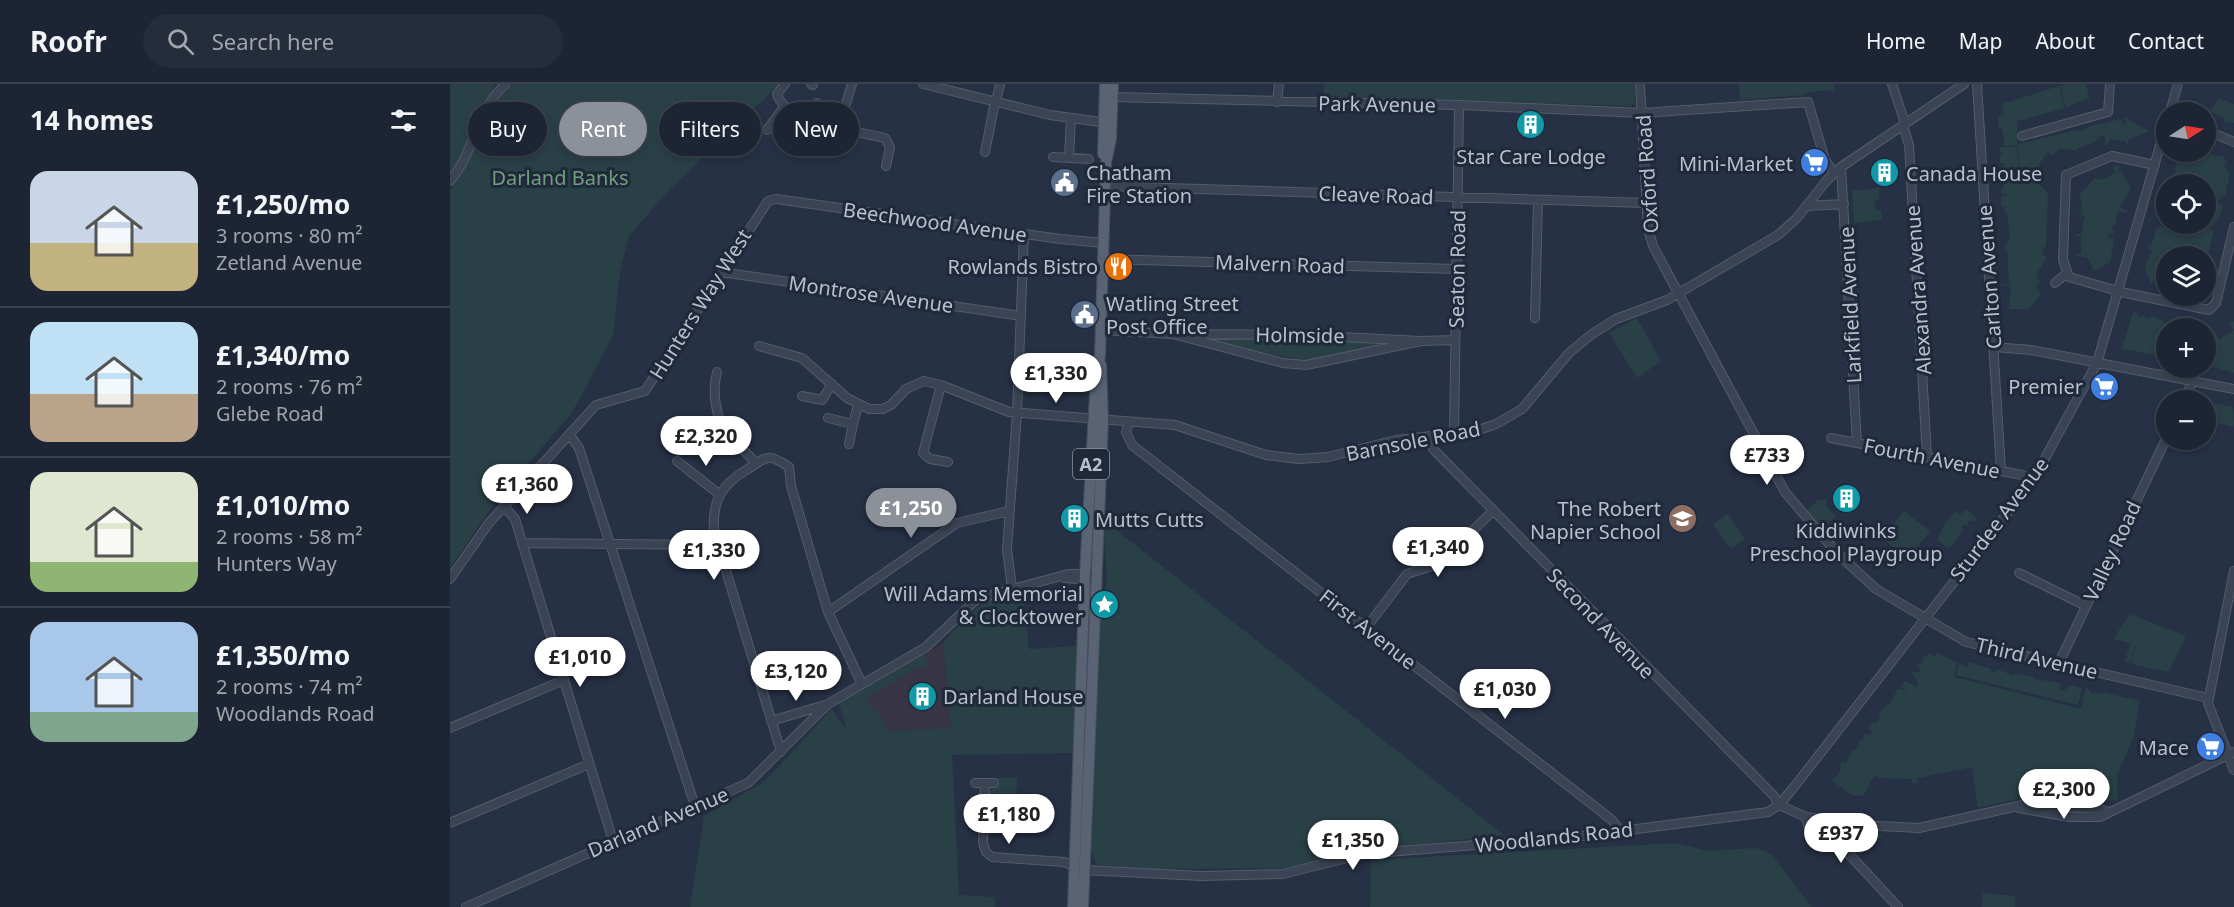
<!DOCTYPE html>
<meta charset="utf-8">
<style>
:root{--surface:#1d2534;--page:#252d3c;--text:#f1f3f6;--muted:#a0a5ac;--line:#3b424f;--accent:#8c9099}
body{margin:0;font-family:"Noto Sans",sans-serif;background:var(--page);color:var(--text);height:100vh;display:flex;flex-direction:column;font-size:22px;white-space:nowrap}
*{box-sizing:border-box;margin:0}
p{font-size:20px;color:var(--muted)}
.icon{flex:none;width:33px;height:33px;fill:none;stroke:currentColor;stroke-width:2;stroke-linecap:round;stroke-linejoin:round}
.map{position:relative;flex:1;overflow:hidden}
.panel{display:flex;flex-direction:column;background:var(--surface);width:450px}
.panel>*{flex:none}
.hud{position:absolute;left:18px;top:18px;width:570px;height:54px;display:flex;gap:12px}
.needle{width:39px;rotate:78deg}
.fabs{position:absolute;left:1706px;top:18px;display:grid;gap:12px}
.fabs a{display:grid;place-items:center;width:60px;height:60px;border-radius:50%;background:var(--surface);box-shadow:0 3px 9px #0003,0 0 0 2px var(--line);font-size:30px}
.price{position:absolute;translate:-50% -51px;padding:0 14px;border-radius:21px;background:#fff;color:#222;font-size:20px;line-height:39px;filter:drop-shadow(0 2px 3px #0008)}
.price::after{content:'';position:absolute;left:50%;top:36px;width:18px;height:14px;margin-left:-9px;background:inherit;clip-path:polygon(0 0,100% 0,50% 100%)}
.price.selected{background:var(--accent);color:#fff}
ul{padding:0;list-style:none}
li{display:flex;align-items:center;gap:18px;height:150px;padding:0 30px}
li+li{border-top:2px solid var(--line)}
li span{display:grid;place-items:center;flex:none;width:168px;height:120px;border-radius:18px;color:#555}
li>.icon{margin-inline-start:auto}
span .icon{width:72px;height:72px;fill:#fffc;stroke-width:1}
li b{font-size:26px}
h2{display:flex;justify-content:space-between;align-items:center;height:72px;padding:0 30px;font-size:26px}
.pill{padding:0 21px;border-radius:27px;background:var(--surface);box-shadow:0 3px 9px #0003,0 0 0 2px var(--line);font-size:21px;line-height:54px}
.pill.selected{background:var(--accent);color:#fff}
header{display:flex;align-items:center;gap:36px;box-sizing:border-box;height:84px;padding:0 30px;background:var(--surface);border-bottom:2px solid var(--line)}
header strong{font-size:28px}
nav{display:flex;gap:33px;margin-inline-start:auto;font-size:21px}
.search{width:420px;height:54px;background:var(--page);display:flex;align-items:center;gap:15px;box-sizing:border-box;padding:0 21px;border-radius:33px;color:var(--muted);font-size:22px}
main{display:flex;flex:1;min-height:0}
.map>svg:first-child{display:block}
.medical{fill:#373445}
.green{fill:#294046}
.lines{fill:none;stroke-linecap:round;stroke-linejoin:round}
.minor-casing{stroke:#545c6c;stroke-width:10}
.major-casing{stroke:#454d5e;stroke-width:12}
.minor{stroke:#3b4454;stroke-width:8}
.major{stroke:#596374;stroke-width:10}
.labels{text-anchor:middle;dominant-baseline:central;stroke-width:6;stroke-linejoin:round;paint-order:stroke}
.shield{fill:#20293a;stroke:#8b92a2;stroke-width:1.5}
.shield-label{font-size:18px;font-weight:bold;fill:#b9bfce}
.street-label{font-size:20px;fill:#b9bfce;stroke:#20293a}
.poi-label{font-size:20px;fill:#b9bfce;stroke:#20293a;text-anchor:end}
.park-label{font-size:20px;fill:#6f9f7d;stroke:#20293a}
</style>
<header>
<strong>Roofr</strong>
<div class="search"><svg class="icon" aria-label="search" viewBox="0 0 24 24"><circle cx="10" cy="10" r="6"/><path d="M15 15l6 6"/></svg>Search here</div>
<nav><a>Home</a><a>Map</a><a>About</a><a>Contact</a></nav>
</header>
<main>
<section class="panel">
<h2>14 homes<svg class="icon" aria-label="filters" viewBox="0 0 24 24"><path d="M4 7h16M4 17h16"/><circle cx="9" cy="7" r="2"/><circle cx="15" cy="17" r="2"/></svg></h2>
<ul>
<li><span style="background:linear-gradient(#c9d6e8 60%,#c2b280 0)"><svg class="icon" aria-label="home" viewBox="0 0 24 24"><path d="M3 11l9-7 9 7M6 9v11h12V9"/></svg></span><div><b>£1,250/mo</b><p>3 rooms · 80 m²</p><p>Zetland Avenue</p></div></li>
<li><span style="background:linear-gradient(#bfe0f5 60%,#b9a48a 0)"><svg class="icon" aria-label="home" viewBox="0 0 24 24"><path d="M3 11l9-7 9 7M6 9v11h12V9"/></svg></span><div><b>£1,340/mo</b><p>2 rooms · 76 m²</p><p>Glebe Road</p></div></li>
<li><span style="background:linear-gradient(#dfe7d0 75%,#8fb573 0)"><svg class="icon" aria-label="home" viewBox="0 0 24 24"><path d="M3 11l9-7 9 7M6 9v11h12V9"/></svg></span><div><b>£1,010/mo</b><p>2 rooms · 58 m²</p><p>Hunters Way</p></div></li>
<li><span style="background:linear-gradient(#a9c7e8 75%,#7fa58c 0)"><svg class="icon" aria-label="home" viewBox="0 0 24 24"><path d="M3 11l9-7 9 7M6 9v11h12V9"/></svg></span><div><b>£1,350/mo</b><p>2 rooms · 74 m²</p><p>Woodlands Road</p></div></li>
</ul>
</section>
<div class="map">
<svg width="1784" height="823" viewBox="0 0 1784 823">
<rect width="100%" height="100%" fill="#273145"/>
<!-- medical -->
<path class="medical" d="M493,559L501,644L398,650L389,619Z"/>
<!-- green -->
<path class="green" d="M0,0H45L9,76L0,88Z
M64,0H330L217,108L179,152L170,187L163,251L135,305L121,330L46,417L0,484V106C20,84 18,69 30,44C38,28 51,12 64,0Z
M874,0H1184L1185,18L1181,22L874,12Z
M1289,0H1384V6L1358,8L1354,11L1290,16Z
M1618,0H1636L1640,18L1637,15L1616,24L1610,2Z
M1609,2L1615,24L1567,37V61L1553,62L1554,55L1551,45L1553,43H1548V33L1554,30L1552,20Z
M1769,14L1784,20V39L1774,38L1775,34L1761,28L1758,31Z
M1673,32L1698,47L1688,52L1684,51L1685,54L1678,56V62L1675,57L1660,55L1656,62L1654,51L1646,54L1647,57L1627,65L1630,73L1627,67L1610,64L1603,71L1598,68L1588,82L1594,88L1584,93L1598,110L1596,163H1593V172L1597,173L1586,191L1590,198L1585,202L1591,210L1579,225H1559L1561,202L1549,201L1560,200C1558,196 1558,176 1558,168L1555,166V160H1558L1560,153L1557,129H1555L1554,122L1551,123V113L1558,111L1551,109V105H1554V95L1551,93L1550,83L1554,82V79H1550V71L1553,68H1550L1549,63L1567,62L1570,95L1568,60L1627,46L1628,48L1641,42L1672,35L1673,41L1677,40Z
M1755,67L1769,73L1773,71L1777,80L1774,82L1780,90L1775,111L1781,113L1772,112L1771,116L1767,115V119L1773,121L1771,131L1760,146L1764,147L1757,173L1765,178L1760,176L1755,186V172H1716V200L1704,197L1701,200L1695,183L1702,166L1696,164L1701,163L1707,143L1718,142L1719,140H1755V100H1719L1725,88L1727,72L1735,68Z
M1666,82L1670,83L1668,87H1671L1681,105L1670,122L1678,129L1668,127L1665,141L1660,145L1664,147L1663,150L1659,149L1658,153L1670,158L1664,156L1660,178L1644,187L1638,174L1624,171L1631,169V153L1626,152V150H1631L1635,132L1625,130L1632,129L1630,110L1645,94L1652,96L1665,89L1663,83Z
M1429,104V116L1424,117L1426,126H1431L1432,136L1404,139L1402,107Z
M1683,228L1688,229V233H1692L1693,230L1694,233L1700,235V232L1713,236V239H1733V242L1738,243L1744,235L1746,238L1744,242L1748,244H1716V273L1672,265Z
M1187,234L1211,277L1187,294L1159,249Z
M1784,237V289L1755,280V250L1758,256L1764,246L1769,255L1784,246L1779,238Z
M765,251L840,255L843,258L931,257L932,263L862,277C831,272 798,267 766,259Z
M1763,319L1783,323L1784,343L1755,336V320Z
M1377,414L1376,422L1386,432L1371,446L1357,426L1369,415L1371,417Z
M1515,425L1527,434L1525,438L1519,436L1517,442L1514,440L1511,444L1513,446L1499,465L1487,456L1494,441L1505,427L1511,430Z
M661,427V442L1054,751L908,767L841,784L704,785L647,781L639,763L649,528L660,527L661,514L654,513C654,507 657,500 657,494C656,473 650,448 661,427Z
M1454,427L1480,447L1458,475L1432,454Z
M1278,430L1295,455L1281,465L1263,440Z
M572,507L579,565L627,562L624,669L502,671L509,811L545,813V823H240L254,732L314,698L382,625L397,647L389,619L473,569L479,581L468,584L415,614L436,639V647L501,644L493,559C515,533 536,510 572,507Z
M1680,530L1736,552L1719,588L1681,580L1686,560L1680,579L1675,578L1680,559L1663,555Z
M1488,569L1507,579L1504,593L1631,625L1636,604L1644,610L1645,607L1649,611L1651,608L1690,617L1683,655L1667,691V716L1636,720L1572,714L1528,724L1522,683L1468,694V699H1462V695L1429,694L1424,691L1414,711L1403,712L1381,696L1388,692L1391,684L1389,682L1393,678L1396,679L1402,666L1404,667L1410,660L1408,658L1413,655L1414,649L1417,651L1423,648L1418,644L1422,639H1426L1430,634L1428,631L1436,621H1439L1448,605L1457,607L1451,602L1455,597L1466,603L1469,600L1460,587L1468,589L1471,585L1466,581L1472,580L1474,572L1480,570L1484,573Z
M1519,578L1541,585V588L1546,589L1547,585L1564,592L1565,589L1584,593V595L1611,599L1610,605L1615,606L1619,601L1632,604L1628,621L1506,591L1509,579L1517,583Z
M567,693L566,725L538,724L539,708L545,703V694Z
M1371,742L1434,750L1409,772L1404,763Z
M1225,759L1258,767L1306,764L1321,770L1362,823H920L921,776Z
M1533,809L1565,812V823H1531Z"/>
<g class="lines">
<defs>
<path id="minor" d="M335,0L327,10C333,37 410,48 435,54L440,63L436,82
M361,0L363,1
M473,0L600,31L658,39
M1190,0L1198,145L1203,162L1335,408L1386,468L1426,505L1516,558L1758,614
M1442,0L1455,39
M1527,0L1551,387
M663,13L1009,21L1192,29L1358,18L1375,76L1384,89
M546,18L550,0
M827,18L829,0
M1720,28L1728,0
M357,35L367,19
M1453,41L1459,61L1477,373
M389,42L402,0
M317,46L334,23
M1755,46L1784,58
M1572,52L1658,28L1660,0
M535,68L545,18
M603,73L639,75
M619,74L621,34
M1705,81L1662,72L1616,91L1613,176L1619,193L1671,208L1759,226L1766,219L1784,143
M1391,83L1407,359
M0,97C25,68 26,25 56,0
M655,102L1196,119
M1357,122L1394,120
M654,175L1007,185
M271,188L571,232
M1605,199L1616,190
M1085,234L1088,116
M651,246L723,250
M971,257L856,281L833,279L723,250L850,251L971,257L1005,256
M309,262L352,274L397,314L419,325H433L441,321L456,305L474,297L491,301L559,328L725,341L816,371L849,375L878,373L946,356L1026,347L1046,340L1072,325L1119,269L1142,250L1166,235L1217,216L1328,151L1347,134L1377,96L1391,83L1514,0
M1544,263L1581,266L1784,305
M267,288C262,306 265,337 279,352C287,362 299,369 306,380
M491,301L473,369L480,375L498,378
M352,312L372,316L382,300
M1735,316L1742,297
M378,334L403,340L408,321
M679,338L676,348L682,361L1162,736L1170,747
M119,350L129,364L245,722
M1004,350L1009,21
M978,352L984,366L1324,712L1329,721L1356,733L1409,741L1469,744L1577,720L1650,725L1658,728
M1381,354L1572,391L1583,396
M399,360L403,340
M227,377L269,410
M54,422L65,435L163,757
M72,459L267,461
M1784,487L1758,619L1784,686
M1569,489L1636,522
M614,494L645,496
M0,495L39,439L146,321L195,307L318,117L326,115L610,155L654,159
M562,504L557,465L567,329L574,150
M378,528L507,439L559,427
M916,544L957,490L988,480L1043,427
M1609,579L1716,355
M321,637L375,621
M0,644L114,596
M331,668L264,447C262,416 272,400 298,385C317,373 317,368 339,383L341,402L378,528L411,598
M525,699H544
M535,699L533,759L536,768L542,773L614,778L634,786L751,792L833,790L913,770L1125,753L1318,728L1329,721L1344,703L1583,396L1647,279L1716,41
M1569,724L1619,733H1650L1784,668
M1356,733L1358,742L1397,768L1448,823
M0,739L139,680
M16,823L298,699L378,620L476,563L527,515L618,490H639"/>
<path id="major" d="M653,70L655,0
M623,823L635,489L646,292L650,272L656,78L661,55L663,0
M633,823L653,337L651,281"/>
</defs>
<!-- minor casing -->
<use href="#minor" class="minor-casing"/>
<!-- major casing -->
<use href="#major" class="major-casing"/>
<!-- minor -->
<use href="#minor" class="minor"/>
<!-- major -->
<use href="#major" class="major"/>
</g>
<!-- icons -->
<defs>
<symbol id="building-disc" viewBox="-11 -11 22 22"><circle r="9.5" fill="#0f9aa8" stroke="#20293a"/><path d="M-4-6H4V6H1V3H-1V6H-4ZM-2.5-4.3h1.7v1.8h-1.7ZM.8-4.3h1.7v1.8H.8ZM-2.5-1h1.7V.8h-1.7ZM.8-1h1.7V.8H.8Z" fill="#fff"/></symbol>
<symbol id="supermarket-disc" viewBox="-11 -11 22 22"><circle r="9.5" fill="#3f7fe0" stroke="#20293a"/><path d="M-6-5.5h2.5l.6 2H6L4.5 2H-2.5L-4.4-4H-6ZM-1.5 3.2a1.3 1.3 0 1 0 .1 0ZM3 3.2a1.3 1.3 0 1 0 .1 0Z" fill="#fff"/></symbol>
<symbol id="civic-disc" viewBox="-11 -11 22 22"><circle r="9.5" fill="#5c6f8a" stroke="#20293a"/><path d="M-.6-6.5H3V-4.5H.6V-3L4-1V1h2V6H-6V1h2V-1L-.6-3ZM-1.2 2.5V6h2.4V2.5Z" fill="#fff"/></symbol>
<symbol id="restaurant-disc" viewBox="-11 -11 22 22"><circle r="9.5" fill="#e8710a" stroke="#20293a"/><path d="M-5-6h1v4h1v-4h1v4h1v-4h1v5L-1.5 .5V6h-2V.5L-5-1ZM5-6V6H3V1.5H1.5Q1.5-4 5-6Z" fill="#fff"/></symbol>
<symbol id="school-disc" viewBox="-11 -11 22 22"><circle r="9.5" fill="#8d6e63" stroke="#20293a"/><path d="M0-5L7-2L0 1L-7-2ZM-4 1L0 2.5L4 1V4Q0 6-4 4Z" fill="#fff"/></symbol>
<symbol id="sight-disc" viewBox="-11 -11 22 22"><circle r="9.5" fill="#0f9aa8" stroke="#20293a"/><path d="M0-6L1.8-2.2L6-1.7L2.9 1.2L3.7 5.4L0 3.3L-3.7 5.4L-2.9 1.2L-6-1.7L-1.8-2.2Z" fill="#fff"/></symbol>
</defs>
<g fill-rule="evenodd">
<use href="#building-disc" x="1064" y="24" width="33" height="33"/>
<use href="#supermarket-disc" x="1348" y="62" width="33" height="33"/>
<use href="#building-disc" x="1418" y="72" width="33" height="33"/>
<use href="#civic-disc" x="598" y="82" width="33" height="33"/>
<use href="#restaurant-disc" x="652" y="166" width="33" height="33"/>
<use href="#civic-disc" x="618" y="214" width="33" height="33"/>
<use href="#supermarket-disc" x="1638" y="286" width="33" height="33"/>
<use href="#building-disc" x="1380" y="398" width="33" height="33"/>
<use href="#building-disc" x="608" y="418" width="33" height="33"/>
<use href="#school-disc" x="1216" y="418" width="33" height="33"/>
<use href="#sight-disc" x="638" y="504" width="33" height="33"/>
<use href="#building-disc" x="456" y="596" width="33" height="33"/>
<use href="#supermarket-disc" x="1744" y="646" width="33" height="33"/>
</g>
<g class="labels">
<!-- shield labels -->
<rect class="shield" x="623" y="365" width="36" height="30" rx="4.5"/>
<g class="shield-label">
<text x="641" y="380">A2</text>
</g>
<!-- street labels -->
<g class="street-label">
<text transform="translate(927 20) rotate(1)">Park Avenue</text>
<text transform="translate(1197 90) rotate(-94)">Oxford Road</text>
<text transform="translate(926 111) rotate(2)">Cleave Road</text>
<text transform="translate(485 138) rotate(8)">Beechwood Avenue</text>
<text transform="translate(830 180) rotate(2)">Malvern Road</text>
<text transform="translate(1007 185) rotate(-89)">Seaton Road</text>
<text transform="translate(1539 193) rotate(-94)">Carlton Avenue</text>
<text transform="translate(1468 206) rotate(-94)">Alexandra Avenue</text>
<text transform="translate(421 210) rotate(8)">Montrose Avenue</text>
<text transform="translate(250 220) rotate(-58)">Hunters Way West</text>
<text transform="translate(1400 221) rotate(-93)">Larkfield Avenue</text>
<text transform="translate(850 251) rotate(1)">Holmside</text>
<text transform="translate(963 357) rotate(-11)">Barnsole Road</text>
<text transform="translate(1482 374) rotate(11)">Fourth Avenue</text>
<text transform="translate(1549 435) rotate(-53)">Sturdee Avenue</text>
<text transform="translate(1662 467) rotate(-65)">Valley Road</text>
<text transform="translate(1151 539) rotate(46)">Second Avenue</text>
<text transform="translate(918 545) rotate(38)">First Avenue</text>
<text transform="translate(1587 574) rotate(13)">Third Avenue</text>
<text transform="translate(208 738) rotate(-23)">Darland Avenue</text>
<text transform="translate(1104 753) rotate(-6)">Woodlands Road</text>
</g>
<!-- poi labels -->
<g class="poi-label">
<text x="1081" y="72" text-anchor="middle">Star Care Lodge</text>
<text x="1343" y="79">Mini-Market</text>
<text x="636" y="88" text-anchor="start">Chatham<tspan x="636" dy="23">Fire Station</tspan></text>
<text x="1456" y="89" text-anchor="start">Canada House</text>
<text x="648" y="182">Rowlands Bistro</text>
<text x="656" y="219" text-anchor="start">Watling Street<tspan x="656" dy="23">Post Office</tspan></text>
<text x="1633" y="302">Premier</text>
<text x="1211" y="424">The Robert<tspan x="1211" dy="23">Napier School</tspan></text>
<text x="645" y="435" text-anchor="start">Mutts Cutts</text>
<text x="1396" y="446" text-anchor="middle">Kiddiwinks<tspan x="1396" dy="23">Preschool Playgroup</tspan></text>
<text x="633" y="509">Will Adams Memorial<tspan x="633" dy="23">&amp; Clocktower</tspan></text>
<text x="493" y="612" text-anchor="start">Darland House</text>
<text x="1739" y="663">Mace</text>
</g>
<!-- park labels -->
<g class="park-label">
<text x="110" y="93">Darland Banks</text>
</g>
</g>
</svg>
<div class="fabs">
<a><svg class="needle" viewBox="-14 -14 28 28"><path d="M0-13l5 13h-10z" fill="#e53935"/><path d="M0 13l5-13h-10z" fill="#a0a5ac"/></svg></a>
<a><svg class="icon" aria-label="locate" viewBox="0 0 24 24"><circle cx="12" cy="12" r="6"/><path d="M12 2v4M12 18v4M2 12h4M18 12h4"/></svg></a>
<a><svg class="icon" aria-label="layers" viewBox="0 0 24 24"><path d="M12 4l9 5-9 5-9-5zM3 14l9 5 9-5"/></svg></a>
<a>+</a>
<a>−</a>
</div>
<b class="price" style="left:606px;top:320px">£1,330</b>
<b class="price" style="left:256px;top:383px">£2,320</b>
<b class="price" style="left:1317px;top:402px">£733</b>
<b class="price" style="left:77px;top:431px">£1,360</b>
<b class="price selected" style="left:461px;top:455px">£1,250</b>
<b class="price" style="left:988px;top:494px">£1,340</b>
<b class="price" style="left:264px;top:497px">£1,330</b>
<b class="price" style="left:130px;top:604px">£1,010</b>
<b class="price" style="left:346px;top:618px">£3,120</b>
<b class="price" style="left:1055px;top:636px">£1,030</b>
<b class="price" style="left:1614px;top:736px">£2,300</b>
<b class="price" style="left:559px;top:761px">£1,180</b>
<b class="price" style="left:1391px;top:780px">£937</b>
<b class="price" style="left:903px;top:787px">£1,350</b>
<div class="hud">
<a class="pill">Buy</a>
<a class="pill selected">Rent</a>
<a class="pill">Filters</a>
<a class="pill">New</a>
</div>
</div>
</main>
